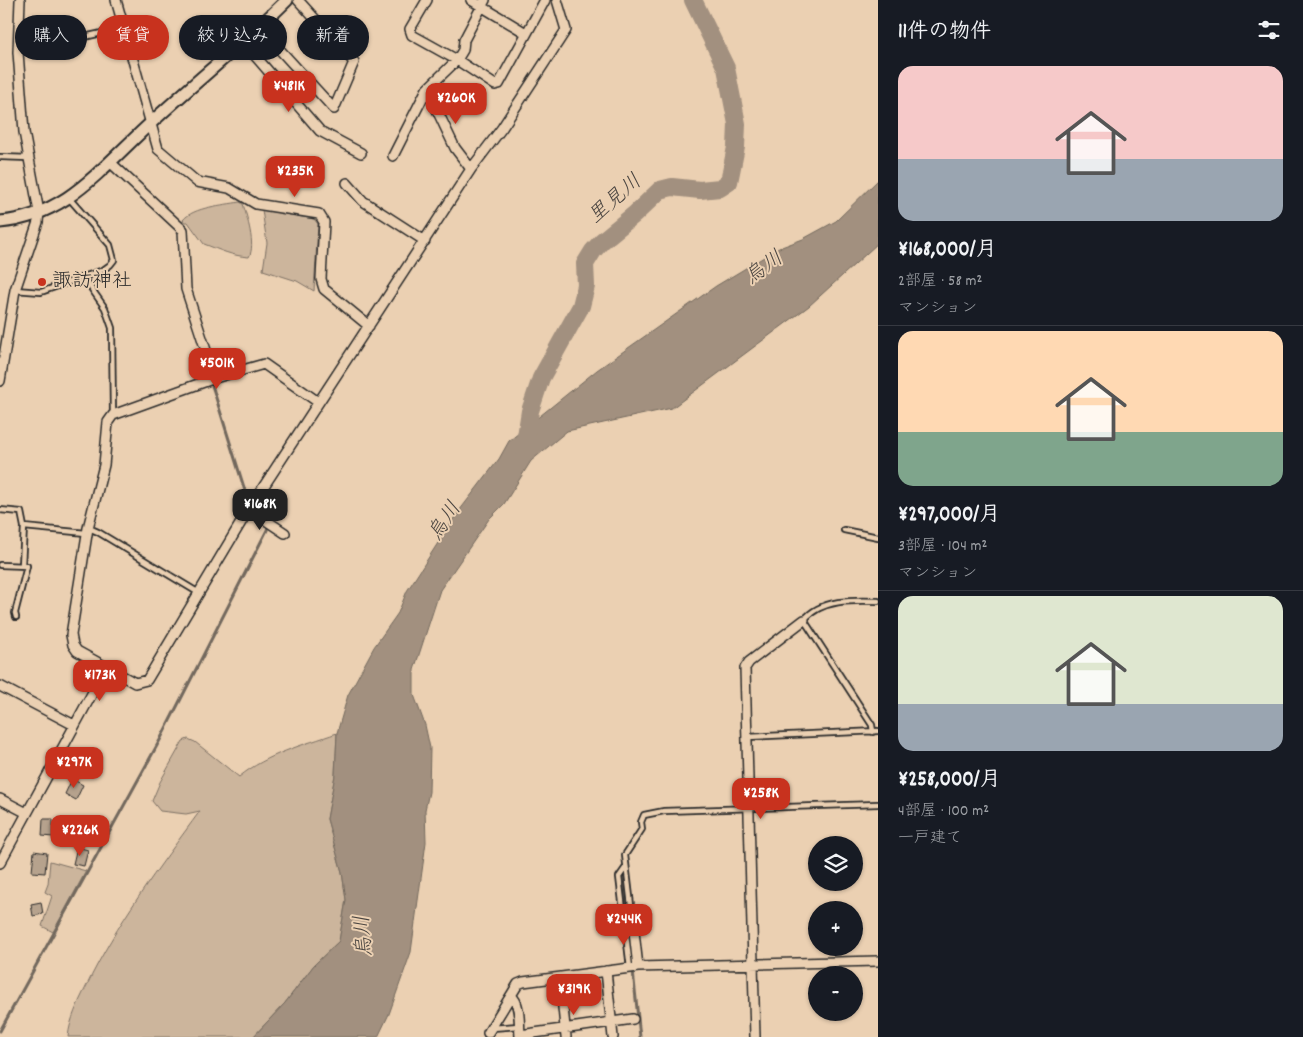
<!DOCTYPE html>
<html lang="ja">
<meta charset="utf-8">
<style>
:root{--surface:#171b24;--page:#242831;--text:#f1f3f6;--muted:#9ea1a6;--line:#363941;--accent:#c8321e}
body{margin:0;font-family:Dekko,"Klee One",sans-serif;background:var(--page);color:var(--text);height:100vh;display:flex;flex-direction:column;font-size:19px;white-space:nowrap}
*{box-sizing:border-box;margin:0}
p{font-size:16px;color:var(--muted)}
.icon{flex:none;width:28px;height:28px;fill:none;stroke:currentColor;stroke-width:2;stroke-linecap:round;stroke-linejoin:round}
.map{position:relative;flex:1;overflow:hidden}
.side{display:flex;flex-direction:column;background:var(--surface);width:425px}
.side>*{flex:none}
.top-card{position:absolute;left:15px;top:15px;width:475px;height:45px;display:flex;gap:10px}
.controls{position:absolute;left:808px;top:836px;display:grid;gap:10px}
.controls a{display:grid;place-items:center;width:55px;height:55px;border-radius:50%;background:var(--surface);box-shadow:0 1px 4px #0004;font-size:25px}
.price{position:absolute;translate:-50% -42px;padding:0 11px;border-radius:10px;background:var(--accent);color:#fff;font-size:16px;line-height:32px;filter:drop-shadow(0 1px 2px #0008)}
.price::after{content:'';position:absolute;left:50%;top:30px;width:15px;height:11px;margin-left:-8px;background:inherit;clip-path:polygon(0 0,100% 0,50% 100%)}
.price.on{background:#222;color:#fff}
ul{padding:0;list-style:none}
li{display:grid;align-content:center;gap:10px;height:265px;padding:0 20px}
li+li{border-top:1px solid var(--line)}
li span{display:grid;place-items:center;height:155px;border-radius:15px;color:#555}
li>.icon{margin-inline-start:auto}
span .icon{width:90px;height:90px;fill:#fffc;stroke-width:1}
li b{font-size:21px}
h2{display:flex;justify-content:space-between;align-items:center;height:60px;padding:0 20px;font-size:21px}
.pill{padding:0 18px;border-radius:22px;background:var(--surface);box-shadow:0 1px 4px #0004;font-size:18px;line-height:45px}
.pill.on{background:var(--accent);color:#fff}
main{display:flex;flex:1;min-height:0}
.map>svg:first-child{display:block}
.green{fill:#ccb59c;stroke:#7c7064}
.water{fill:#a2907f;stroke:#72685d}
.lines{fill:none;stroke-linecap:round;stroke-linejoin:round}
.stream{stroke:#72685d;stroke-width:3}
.river{stroke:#a2907f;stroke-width:18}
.building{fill:#b6a28d;stroke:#2b2b2b}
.service-casing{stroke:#2b2b2b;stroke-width:8}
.minor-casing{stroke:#2b2b2b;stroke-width:12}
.tertiary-casing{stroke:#2b2b2b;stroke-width:15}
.service{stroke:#ebd0b2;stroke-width:4.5}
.minor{stroke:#ebd0b2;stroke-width:9}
.tertiary{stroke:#ebd0b2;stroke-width:11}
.poi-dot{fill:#c8321e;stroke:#ebd0b2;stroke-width:2}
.labels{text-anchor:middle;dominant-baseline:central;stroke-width:4;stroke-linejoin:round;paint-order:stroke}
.poi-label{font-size:20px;fill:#2b2b2b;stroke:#ebd0b2;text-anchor:start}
.water-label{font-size:21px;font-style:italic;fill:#494440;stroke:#ebd0b2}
</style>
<main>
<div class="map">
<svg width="878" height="1037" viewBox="0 0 878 1037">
<rect width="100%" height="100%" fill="#ebd0b2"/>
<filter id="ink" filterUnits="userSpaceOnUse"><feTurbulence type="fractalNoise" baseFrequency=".02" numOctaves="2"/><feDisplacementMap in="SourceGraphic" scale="10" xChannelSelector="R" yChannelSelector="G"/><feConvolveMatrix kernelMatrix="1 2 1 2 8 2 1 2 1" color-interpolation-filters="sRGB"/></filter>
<g filter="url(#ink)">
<!-- green -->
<path class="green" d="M240,202L243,204C247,217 256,245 249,257C232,256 220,250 204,244L188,222H184L183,220C193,207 224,205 240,202Z
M262,210L314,219L318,224L314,291L297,281L263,270L267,243Z
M337,733L335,775L327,819L342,872L346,900L339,941L314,965L285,1003L253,1037H68C70,1019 78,1003 86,987C116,924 159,867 200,811L186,814L160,811L152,801L160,782L183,741L188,739L195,742L239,777C267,754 303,745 337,733Z
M50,861L86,871L53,932L42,926L52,896L45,892L48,884Z"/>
<!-- water -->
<path class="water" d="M878,180V243L809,306L672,408L567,431L531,461L504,504L489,519L440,590L414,670V695L425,725L430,748L429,792L425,810L426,842L416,915L411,952L389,1014L378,1037H253L285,1003L314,965L339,941L346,900L342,872L327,819L335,775L337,733L348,695L374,647L398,613L407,591L456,515L499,459L509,441L597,370L716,286L779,248L803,239L836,221Z"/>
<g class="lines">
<!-- stream -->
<path class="stream" d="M212,385L246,494
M259,503L274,514
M623,874L632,963
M633,971L640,1037
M0,1031L160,740L267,530L271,512"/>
<!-- river -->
<path class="river" d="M524,449L530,411L541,378L581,306L586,286L585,264L593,251L602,241L635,214L660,190L672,187L700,190L720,188L729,182L736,147L737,124L726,68L693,0"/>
</g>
<!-- building -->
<path class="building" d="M72,779L83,785L76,800L65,794Z
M43,819H53V837L42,836Z
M77,847L88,850L84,866L73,864Z
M34,851L47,853L45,873L32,872Z
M41,902L43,914L33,916L31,904Z"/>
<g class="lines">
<defs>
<path id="service" d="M18,52L124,28
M0,157L29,158
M84,278L105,308L112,328L113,415
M15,290L41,292L103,270L110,265L114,260L110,245L68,197
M0,510L21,512L24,527L22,565
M24,527L86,533
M89,528L98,532L199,593
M844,530L878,537
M0,565L27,566L15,613L16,617
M873,732L872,725L804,620C821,599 853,600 878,601
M747,737L878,731
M626,867L619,877L630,968
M633,922L625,855L642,829L641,822L644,815L664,811L878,804
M492,1028L519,1026"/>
<path id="minor" d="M116,0L158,149L197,182L229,188L256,204L319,214L324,222L321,279L324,289L369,326
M427,0L410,29L412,35L457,60L495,85L499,84L545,0
M471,0L526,33
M259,27L334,109L354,62L298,0
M244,43L320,131L361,153
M427,89L455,148L471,169
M393,156L427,89L457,60L463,50L464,40L485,0
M110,162L183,230L186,289L215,378
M347,183L363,201L425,241
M0,381L15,290L38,222L39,212L24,132L18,52L20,0
M318,402L264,364L215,378L113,415L108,422L104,465L88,528L71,635L73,645L77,651L135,683L147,680L249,509L471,169L502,128L566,30L557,0
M249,509L285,533
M0,686L74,725
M0,799L27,813
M0,863L106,668
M633,923L638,967
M606,971L613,1037
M560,978L566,1037
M511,996C521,1003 519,1025 520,1037
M488,1033L518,984L523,982L638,967L878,961
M520,1035L633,1019
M755,1037L745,668L749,662L804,620"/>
<path id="tertiary" d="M0,222C24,220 47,211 67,198C98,177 124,147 152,122C196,81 244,43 287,0"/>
</defs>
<!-- service casing -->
<use href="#service" class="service-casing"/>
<!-- minor casing -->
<use href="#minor" class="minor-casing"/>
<!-- tertiary casing -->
<use href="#tertiary" class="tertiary-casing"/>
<!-- service -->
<use href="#service" class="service"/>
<!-- minor -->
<use href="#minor" class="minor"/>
<!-- tertiary -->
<use href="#tertiary" class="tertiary"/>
</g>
</g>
<!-- markers -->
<circle class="poi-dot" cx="42" cy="282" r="5"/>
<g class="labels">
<!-- poi labels -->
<g class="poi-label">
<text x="52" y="282">諏訪神社</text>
</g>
<!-- water labels -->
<g class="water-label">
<text transform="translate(616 200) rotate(-41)">里見川</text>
<text transform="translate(765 269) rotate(-36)">烏川</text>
<text transform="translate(446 522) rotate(-56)">烏川</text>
<text transform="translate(365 936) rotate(-94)">烏川</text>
</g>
</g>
</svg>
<div class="controls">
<a><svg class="icon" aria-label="layers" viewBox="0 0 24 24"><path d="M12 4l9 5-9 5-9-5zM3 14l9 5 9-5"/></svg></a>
<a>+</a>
<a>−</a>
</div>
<b class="price" style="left:289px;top:113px">¥481K</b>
<b class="price" style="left:456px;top:125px">¥260K</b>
<b class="price" style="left:295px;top:198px">¥235K</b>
<b class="price" style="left:217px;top:390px">¥501K</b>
<b class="price on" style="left:260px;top:531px">¥168K</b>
<b class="price" style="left:100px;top:702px">¥173K</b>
<b class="price" style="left:74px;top:789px">¥297K</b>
<b class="price" style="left:761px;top:820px">¥258K</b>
<b class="price" style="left:80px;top:857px">¥226K</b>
<b class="price" style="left:624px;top:946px">¥244K</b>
<b class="price" style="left:574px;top:1016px">¥319K</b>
<div class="top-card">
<a class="pill">購入</a>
<a class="pill on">賃貸</a>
<a class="pill">絞り込み</a>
<a class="pill">新着</a>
</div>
</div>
<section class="side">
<h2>11件の物件<svg class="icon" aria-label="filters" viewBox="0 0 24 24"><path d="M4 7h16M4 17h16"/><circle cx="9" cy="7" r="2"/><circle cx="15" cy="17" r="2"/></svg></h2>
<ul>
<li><span style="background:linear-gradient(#f6c9c9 60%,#9aa5b1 0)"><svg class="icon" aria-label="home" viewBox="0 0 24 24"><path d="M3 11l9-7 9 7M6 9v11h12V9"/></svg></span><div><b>¥168,000/月</b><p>2部屋 · 58 m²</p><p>マンション</p></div></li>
<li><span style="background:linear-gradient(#ffd9b3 65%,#7fa58c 0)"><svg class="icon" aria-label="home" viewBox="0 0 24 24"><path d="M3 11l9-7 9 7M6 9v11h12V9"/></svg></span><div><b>¥297,000/月</b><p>3部屋 · 104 m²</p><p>マンション</p></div></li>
<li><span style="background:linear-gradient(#dfe7d0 70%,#9aa5b1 0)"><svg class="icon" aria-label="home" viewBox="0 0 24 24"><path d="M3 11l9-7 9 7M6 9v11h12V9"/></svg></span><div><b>¥258,000/月</b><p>4部屋 · 100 m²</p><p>一戸建て</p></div></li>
</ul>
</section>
</main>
